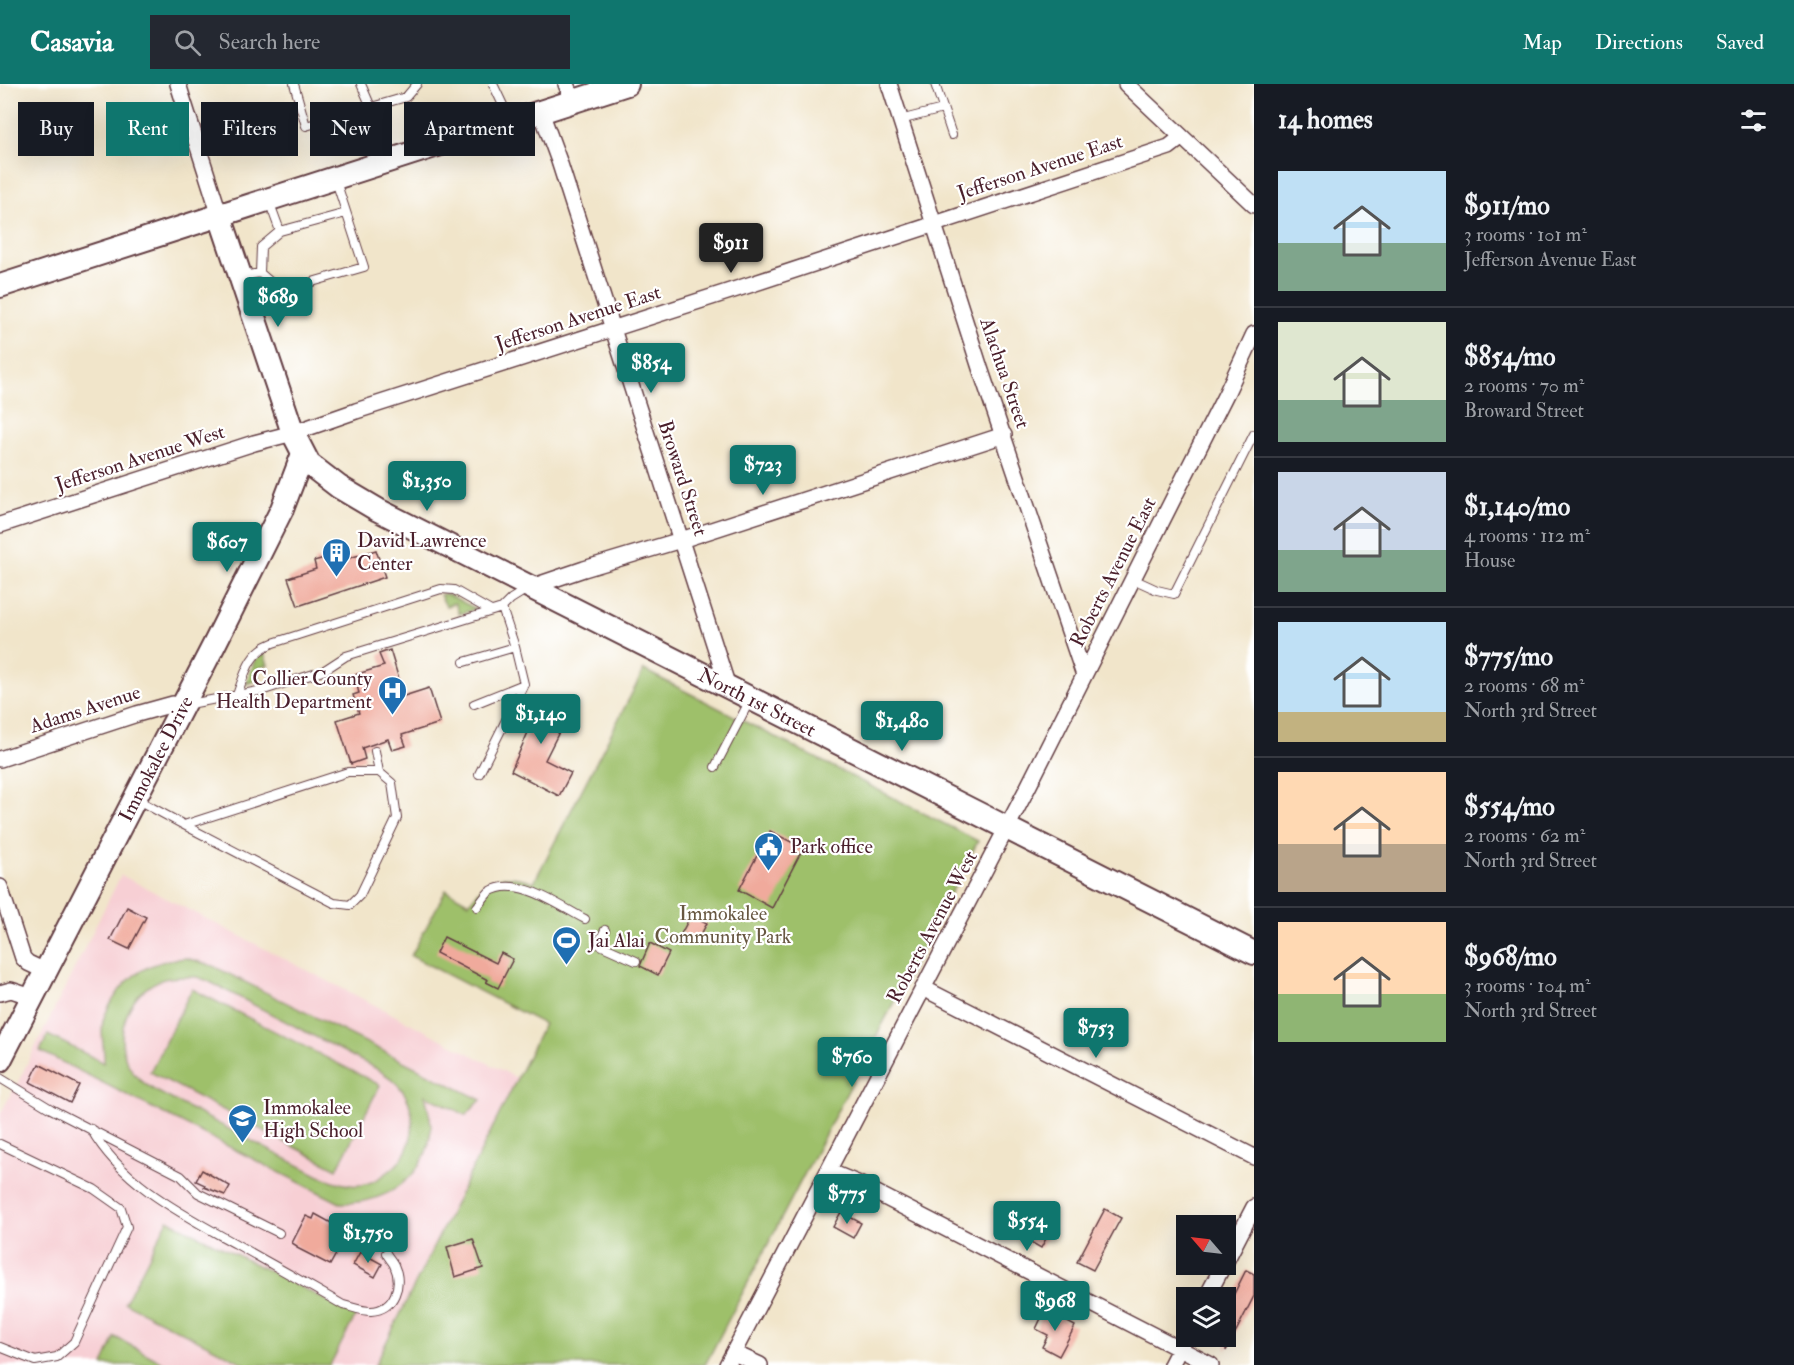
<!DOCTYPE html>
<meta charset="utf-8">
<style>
:root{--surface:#171b24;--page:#242831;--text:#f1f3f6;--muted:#9ea1a6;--line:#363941;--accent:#0f766e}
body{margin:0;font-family:"IM FELL Double Pica",serif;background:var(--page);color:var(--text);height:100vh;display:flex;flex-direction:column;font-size:22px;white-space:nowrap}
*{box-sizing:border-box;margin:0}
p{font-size:20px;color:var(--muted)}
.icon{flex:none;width:33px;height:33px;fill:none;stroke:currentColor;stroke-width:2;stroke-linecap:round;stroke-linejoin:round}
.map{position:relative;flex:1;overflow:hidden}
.details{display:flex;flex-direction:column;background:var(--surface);width:540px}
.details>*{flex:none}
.top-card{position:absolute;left:18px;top:18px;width:570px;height:54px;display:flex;gap:12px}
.needle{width:39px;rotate:298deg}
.fabs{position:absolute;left:1176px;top:1131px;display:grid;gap:12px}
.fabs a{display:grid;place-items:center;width:60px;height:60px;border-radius:0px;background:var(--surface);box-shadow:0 6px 24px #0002;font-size:30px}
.price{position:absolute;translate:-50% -51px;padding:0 14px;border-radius:6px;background:var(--accent);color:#fff;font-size:20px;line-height:39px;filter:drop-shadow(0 2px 3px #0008)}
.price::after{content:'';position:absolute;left:50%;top:36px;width:18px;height:14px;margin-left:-9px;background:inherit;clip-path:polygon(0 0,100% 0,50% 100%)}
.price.current{background:#222;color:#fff}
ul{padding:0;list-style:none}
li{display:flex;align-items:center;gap:18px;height:150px;padding:0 24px}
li+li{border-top:2px solid var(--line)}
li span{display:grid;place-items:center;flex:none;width:168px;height:120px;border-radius:0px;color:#555}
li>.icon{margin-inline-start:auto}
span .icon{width:72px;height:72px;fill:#fffc;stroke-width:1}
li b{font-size:26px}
h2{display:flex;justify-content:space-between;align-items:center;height:72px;padding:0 24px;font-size:26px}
.chip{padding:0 21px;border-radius:0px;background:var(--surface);box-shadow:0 6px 24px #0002;font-size:21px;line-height:54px}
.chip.current{background:var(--accent);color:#fff}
header{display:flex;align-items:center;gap:36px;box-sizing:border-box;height:84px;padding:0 30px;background:var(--accent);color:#fff}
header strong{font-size:28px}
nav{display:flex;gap:33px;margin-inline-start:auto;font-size:21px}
.search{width:420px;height:54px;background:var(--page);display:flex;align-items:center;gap:15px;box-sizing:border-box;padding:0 21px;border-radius:0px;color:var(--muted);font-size:22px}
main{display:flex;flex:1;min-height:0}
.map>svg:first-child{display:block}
.built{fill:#f7cfd4}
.green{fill:#9ec06a;stroke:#74704a;stroke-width:1.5;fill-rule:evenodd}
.building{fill:#f0aa9c}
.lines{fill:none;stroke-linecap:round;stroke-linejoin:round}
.lane-casing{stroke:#633d43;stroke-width:10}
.street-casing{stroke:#633d43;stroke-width:18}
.secondary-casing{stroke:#633d43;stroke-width:26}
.lane{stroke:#fff;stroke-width:8}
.street{stroke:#fff;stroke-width:15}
.secondary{stroke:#fff;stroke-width:22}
.labels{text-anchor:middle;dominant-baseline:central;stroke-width:4.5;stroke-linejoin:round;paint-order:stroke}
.street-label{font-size:20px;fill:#4a1f2b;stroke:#fff}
.poi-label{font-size:20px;fill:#4a1f2b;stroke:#fff;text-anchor:start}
.park-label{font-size:20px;fill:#675741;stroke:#fff}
</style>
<header>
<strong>Casavia</strong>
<div class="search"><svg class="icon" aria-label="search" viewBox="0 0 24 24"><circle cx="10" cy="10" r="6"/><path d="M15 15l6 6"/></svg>Search here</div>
<nav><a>Map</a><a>Directions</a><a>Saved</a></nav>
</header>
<main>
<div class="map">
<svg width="1254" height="1281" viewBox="0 0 1254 1281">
<rect width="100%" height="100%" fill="#fff"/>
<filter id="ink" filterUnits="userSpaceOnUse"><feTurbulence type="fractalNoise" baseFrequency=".0167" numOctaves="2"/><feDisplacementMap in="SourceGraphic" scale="12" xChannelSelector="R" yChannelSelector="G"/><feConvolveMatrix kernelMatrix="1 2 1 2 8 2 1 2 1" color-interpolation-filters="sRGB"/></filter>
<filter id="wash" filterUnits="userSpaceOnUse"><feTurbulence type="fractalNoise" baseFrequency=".008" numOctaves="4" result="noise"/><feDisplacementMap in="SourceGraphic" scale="24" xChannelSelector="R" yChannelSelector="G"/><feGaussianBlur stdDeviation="1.35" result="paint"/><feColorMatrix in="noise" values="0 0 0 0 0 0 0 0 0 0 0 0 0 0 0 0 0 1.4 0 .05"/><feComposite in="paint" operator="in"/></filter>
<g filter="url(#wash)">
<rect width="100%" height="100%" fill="#f1e5ca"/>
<!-- built -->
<path class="built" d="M121,791L517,994L375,1281H0V1030L19,996Z"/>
<!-- green -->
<path class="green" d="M443,510L449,511L476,525L459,530L455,519L446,522L440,511Z
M262,569L264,570L268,581L257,585L260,595L246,600L255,576Z
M644,586L978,757L705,1281H375L544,940L411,872L446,806L469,819C489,791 503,788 534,798Z
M186,874L213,882L481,1016L466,1031L425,1011C427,1021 431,1033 431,1043C429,1093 385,1120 340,1119L40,967L48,951L104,979C105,965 100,952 103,937C105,929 109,923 113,916C129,888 154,876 186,874ZM197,893L208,897L377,985C385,990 393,995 399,1002C421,1028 415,1069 388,1088C377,1097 364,1103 350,1101C339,1100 329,1095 319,1092L154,1006C143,999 134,992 128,980C112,949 130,905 164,895C174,892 186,893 197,893Z
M192,905L380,1001L337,1085L150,988Z
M168,1136L356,1231L330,1281H247L125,1219Z
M115,1253L167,1281H103Z"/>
<g id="blocks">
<!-- building -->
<path class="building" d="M376,466L385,493L298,522L288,494L316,485L314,477L341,469L343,476Z
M390,566L404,612L429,604L440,639L402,651L406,662L392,666L388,655L362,664L365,675L351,680L337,636L359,629L353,611L359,609L354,591L384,582L379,570Z
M527,613L543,621L546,616L569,628L545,676L571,689L559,712L511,687L529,646L514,639Z
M770,747L803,764L772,824L739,806Z
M127,823L146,833L129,865L110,856Z
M691,831L707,839L697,858L681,850Z
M444,853L496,879L501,869L513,875L498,904L486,898L488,896L436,869Z
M650,859L669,869L658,891L640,882Z
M39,980L79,1001L70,1019L30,998Z
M202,1086L230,1102L225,1111L204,1103L205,1101L196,1097Z
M1105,1125L1121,1134L1093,1186L1077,1178Z
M841,1128L861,1139L853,1154L833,1143Z
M315,1130L348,1148L330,1181L297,1164V1162L292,1159L306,1132L313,1135Z
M1040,1132L1054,1139L1041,1164L1027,1156Z
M473,1155L483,1184L455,1193L447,1163Z
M360,1168L382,1180L375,1193L353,1181Z
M1246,1186L1254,1190V1212L1226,1267V1226Z
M1045,1226L1075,1242L1059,1272L1042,1263L1048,1251L1036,1245Z"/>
</g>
</g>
<g filter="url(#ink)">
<use href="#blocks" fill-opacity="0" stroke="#633d43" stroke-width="1.5"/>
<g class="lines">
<defs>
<path id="lane" d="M294,0L306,42L406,13L417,0
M361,0L371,23
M493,0L510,36
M935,0L952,51
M900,36L943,25
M269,117L280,147L346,129
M260,189L261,163L280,147
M243,192L260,189L281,207L364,183L336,97
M1133,495L1157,506L1174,510L1254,350
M464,578L515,563L502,524
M237,611C245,589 249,568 273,559L441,505L454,506L491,527
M190,620L264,606L323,587L346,572L502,524L511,515L527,505
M474,620L524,600L515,563
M375,667L379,688
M715,683L750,616
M479,690L524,600
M136,715L184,741L348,688H379L392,699L397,734L360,811L350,821L334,819L184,741
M477,823C481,818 485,812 489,808C517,790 559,822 585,835
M605,846L598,860L636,877
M0,994L51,1025L181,1092L198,1109L279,1149
M91,1045C122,1100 182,1130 236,1160C271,1180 307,1200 343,1221C352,1223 361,1227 371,1227C395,1226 403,1200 394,1181C392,1177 388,1173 386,1169
M0,1060L94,1105L121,1124L127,1143L74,1258L57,1273L35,1277L0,1263"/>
<path id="street" d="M178,0L220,132
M566,0L573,17
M889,0L980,284L1084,591
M1126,0L1254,121
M541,28L559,77L728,603
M0,441L254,359L293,349L356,327L749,201L1169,63L1182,53
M531,503L584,485L681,456L1004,351
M0,675L137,630L173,620L183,622
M0,803L23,874L28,879L45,887
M923,904L1254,1073
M0,909L11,906L32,913
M828,1087L857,1099L1211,1281
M1226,1177L1254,1123
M1206,1214L1224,1180
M734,1269L760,1281
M727,1281L1028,703L1227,308L1254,250
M1171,1281L1186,1252"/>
<g id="secondary">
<path id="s1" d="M220,132L293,349L309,380L339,403L378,426L1254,869"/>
<path d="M0,202L627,0"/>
<path id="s2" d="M0,976L214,561L282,425L303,370"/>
</g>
</defs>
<!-- lane casing -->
<use href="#lane" class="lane-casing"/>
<!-- street casing -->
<use href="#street" class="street-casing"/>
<!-- secondary casing -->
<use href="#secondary" class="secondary-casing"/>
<!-- lane -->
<use href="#lane" class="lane"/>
<!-- street -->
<use href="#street" class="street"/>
<!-- secondary -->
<use href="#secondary" class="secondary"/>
</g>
</g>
<!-- icons -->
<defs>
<symbol id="building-pin" viewBox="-11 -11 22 30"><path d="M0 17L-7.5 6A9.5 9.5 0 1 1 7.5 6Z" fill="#1f6fb2" stroke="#fff"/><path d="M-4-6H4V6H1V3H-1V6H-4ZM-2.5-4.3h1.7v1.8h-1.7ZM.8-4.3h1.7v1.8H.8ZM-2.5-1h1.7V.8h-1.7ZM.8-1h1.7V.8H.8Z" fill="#fff"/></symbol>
<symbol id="hospital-pin" viewBox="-11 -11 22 30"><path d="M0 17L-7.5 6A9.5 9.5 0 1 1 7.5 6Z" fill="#1f6fb2" stroke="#fff"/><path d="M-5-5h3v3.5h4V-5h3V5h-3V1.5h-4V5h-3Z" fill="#fff"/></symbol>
<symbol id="civic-pin" viewBox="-11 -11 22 30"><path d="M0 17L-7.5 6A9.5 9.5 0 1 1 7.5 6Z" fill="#1f6fb2" stroke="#fff"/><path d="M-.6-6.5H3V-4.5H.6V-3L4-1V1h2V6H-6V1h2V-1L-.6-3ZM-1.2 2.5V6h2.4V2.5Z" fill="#fff"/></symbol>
<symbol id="stadium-pin" viewBox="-11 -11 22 30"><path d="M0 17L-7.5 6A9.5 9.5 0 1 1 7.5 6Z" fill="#1f6fb2" stroke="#fff"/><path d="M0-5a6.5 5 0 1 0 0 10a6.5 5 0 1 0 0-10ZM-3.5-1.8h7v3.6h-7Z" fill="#fff"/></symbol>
<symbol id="school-pin" viewBox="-11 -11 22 30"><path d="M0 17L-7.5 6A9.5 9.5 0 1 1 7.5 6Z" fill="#1f6fb2" stroke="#fff"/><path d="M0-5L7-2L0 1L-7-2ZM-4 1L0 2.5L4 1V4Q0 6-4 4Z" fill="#fff"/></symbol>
</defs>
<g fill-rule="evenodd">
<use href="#building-pin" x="320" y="452" width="33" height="45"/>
<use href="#hospital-pin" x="376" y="590" width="33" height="45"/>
<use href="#civic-pin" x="752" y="746" width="33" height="45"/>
<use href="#stadium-pin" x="550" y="840" width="33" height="45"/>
<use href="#school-pin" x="226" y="1018" width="33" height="45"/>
</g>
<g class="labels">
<!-- street labels -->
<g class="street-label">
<text transform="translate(1040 83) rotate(-18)">Jefferson Avenue East</text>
<text transform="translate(578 234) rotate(-18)">Jefferson Avenue East</text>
<text transform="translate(1005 289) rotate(71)">Alachua Street</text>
<text transform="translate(140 374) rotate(-18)">Jefferson Avenue West</text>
<text transform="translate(683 394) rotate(72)">Broward Street</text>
<text transform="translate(1113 488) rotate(-63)">Roberts Avenue East</text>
<text stroke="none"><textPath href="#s1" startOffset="772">North 1st Street</textPath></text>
<text transform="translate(85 625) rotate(-18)">Adams Avenue</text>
<text stroke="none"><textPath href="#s2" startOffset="339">Immokalee Drive</textPath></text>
<text transform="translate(932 843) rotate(-62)">Roberts Avenue West</text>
</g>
<!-- poi labels -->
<g class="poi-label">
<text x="357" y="456">David Lawrence<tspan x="357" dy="23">Center</tspan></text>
<text x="372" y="594" text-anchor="end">Collier County<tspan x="372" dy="23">Health Department</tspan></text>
<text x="790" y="762">Park office</text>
<text x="588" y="856">Jai Alai</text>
<text x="263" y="1023">Immokalee<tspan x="263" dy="23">High School</tspan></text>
</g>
<!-- park labels -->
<g class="park-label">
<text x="723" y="829">Immokalee<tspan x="723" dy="23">Community Park</tspan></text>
</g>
</g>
</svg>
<div class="fabs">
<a><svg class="needle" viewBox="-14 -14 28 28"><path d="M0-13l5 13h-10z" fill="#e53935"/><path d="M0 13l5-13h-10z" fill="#9ea1a6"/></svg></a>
<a><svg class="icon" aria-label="layers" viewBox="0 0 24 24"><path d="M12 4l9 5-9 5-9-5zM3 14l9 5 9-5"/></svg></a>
</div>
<b class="price current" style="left:731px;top:190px">$911</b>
<b class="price" style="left:278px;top:244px">$689</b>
<b class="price" style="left:651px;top:310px">$854</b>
<b class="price" style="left:763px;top:412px">$723</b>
<b class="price" style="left:427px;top:428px">$1,350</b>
<b class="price" style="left:227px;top:489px">$607</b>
<b class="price" style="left:541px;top:661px">$1,140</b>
<b class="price" style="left:902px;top:668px">$1,480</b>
<b class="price" style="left:1096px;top:975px">$753</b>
<b class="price" style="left:852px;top:1004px">$760</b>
<b class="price" style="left:847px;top:1141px">$775</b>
<b class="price" style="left:1027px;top:1168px">$554</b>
<b class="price" style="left:368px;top:1180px">$1,750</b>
<b class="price" style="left:1055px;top:1248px">$968</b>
<div class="top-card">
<a class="chip">Buy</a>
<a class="chip current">Rent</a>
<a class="chip">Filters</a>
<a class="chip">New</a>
<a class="chip">Apartment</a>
</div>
</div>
<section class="details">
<h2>14 homes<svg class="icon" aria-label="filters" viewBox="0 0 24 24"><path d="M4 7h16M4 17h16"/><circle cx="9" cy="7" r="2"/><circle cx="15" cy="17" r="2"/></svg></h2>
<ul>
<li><span style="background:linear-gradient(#bfe0f5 60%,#7fa58c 0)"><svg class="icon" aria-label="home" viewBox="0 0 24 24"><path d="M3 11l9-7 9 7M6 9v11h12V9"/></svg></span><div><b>$911/mo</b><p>3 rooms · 101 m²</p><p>Jefferson Avenue East</p></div></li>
<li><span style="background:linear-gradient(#dfe7d0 65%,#7fa58c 0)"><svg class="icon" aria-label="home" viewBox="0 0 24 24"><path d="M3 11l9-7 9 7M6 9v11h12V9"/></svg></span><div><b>$854/mo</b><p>2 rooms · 70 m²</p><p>Broward Street</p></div></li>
<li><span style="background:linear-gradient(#c9d6e8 65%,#7fa58c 0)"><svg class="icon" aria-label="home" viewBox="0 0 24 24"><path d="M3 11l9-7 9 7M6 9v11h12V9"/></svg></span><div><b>$1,140/mo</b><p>4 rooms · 112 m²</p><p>House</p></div></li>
<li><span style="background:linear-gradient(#bfe0f5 75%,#c2b280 0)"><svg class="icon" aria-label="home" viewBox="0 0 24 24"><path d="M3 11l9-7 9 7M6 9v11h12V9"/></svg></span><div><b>$775/mo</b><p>2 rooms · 68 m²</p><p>North 3rd Street</p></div></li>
<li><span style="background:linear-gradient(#ffd9b3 60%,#b9a48a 0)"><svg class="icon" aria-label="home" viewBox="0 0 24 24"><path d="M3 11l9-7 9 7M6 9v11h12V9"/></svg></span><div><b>$554/mo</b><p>2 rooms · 62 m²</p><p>North 3rd Street</p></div></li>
<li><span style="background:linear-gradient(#ffd9b3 60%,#8fb573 0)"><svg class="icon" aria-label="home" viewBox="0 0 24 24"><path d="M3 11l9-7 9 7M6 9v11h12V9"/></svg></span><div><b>$968/mo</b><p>3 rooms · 104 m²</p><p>North 3rd Street</p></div></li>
</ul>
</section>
</main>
